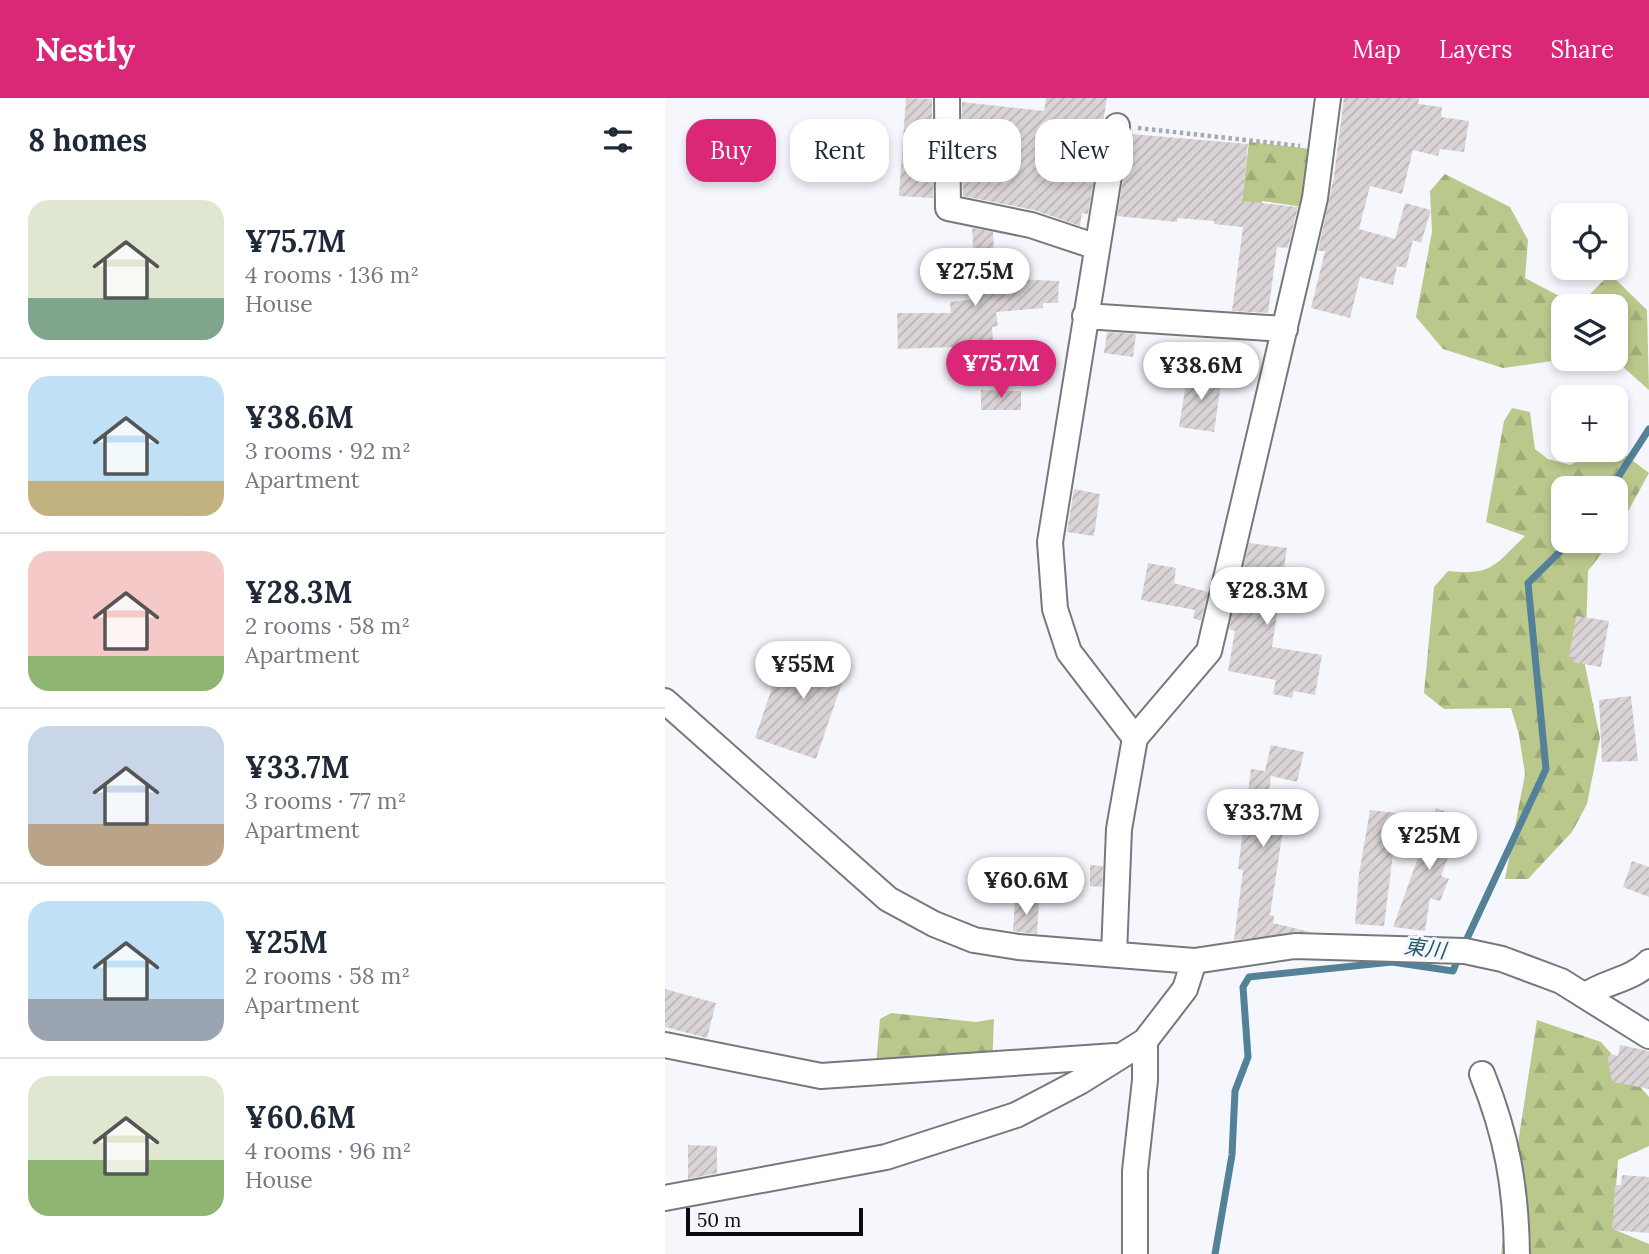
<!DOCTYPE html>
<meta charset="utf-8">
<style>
:root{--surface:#fff;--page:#f2f2f3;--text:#1f2937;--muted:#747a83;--line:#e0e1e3;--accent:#db2777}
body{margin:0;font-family:Lora,"Noto Sans JP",serif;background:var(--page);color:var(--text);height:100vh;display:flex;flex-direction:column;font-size:26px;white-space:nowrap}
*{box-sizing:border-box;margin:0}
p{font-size:23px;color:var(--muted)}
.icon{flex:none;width:38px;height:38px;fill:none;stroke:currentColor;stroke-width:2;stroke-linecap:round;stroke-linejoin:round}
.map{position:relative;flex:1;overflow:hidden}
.side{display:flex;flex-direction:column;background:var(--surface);width:665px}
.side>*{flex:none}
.guide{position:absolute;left:21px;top:21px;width:665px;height:63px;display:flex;gap:14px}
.fabs{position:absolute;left:886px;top:105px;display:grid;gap:14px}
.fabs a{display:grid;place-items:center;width:77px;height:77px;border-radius:14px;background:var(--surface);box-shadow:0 4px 10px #0003;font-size:35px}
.scale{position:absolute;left:21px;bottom:18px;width:177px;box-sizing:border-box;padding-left:7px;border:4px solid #0c0c0e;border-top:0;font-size:19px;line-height:24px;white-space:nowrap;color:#0c0c0e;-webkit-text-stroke:5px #f6f7fc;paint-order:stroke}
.price{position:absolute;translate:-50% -60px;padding:0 16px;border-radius:24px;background:#fff;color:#222;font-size:23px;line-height:46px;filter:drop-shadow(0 2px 4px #0008)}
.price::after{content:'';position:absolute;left:50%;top:42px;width:21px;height:16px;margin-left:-10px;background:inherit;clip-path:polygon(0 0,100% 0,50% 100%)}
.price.on{background:var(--accent);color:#fff}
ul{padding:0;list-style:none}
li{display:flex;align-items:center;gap:21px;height:175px;padding:0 28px}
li+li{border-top:2px solid var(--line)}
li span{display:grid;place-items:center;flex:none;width:196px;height:140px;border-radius:21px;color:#555}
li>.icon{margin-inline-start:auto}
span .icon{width:84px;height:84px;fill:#fffc;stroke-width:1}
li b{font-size:30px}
h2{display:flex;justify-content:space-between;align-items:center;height:84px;padding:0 28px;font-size:30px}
.pill{padding:0 24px;border-radius:21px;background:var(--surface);box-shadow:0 4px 10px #0003;font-size:24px;line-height:63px}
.pill.on{background:var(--accent);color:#fff}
header{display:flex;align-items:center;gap:42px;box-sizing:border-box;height:98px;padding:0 35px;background:var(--accent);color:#fff}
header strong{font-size:33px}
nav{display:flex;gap:38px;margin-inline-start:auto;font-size:24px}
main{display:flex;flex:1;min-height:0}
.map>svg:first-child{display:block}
.forest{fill:url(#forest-firs)}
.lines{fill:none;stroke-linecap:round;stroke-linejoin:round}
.stream{stroke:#538298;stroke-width:7}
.building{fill:url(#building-hatch)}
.minor-casing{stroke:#77787c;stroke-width:28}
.path{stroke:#a9aaae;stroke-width:4.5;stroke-dasharray:3.5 3.5;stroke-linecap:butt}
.minor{stroke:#fff;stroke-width:24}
.labels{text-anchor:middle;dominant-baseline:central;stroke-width:6;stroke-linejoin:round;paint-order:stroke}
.water-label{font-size:21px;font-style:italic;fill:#21576d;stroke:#f6f7fc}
</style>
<header>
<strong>Nestly</strong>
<nav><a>Map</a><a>Layers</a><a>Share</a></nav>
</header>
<main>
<section class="side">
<h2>8 homes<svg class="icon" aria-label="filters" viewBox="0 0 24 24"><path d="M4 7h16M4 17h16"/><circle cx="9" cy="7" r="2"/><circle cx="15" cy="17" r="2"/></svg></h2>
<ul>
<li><span style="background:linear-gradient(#dfe7d0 70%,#7fa58c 0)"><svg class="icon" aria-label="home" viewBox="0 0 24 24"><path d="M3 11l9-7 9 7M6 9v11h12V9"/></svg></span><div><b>¥75.7M</b><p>4 rooms · 136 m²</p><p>House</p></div></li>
<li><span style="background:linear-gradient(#bfe0f5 75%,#c2b280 0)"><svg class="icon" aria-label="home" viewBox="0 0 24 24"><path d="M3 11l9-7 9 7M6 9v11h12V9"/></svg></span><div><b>¥38.6M</b><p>3 rooms · 92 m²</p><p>Apartment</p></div></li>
<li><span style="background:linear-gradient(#f6c9c9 75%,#8fb573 0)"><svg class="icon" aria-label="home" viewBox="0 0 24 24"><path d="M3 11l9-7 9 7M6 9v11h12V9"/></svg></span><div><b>¥28.3M</b><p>2 rooms · 58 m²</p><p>Apartment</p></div></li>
<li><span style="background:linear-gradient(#c9d6e8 70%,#b9a48a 0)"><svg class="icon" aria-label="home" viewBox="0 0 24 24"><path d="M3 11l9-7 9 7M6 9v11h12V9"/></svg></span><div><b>¥33.7M</b><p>3 rooms · 77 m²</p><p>Apartment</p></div></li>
<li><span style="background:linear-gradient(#bfe0f5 70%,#9aa5b1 0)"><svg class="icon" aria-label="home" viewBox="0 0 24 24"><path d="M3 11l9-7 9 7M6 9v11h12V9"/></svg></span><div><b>¥25M</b><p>2 rooms · 58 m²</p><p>Apartment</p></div></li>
<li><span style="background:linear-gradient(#dfe7d0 60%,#8fb573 0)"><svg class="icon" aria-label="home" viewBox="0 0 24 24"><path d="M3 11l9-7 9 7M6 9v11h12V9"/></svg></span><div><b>¥60.6M</b><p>4 rooms · 96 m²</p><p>House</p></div></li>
</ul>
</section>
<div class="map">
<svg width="984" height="1156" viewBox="0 0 984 1156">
<defs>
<pattern id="forest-firs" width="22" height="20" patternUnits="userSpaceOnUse" patternTransform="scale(1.75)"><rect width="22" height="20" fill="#bac88c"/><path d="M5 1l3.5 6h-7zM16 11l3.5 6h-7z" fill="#9fab78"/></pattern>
<pattern id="building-hatch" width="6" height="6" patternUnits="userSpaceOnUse" patternTransform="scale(1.75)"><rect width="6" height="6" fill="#dad4d6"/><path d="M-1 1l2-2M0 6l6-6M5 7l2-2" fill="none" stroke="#bab5b6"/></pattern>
</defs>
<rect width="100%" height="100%" fill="#f6f7fc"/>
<!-- forest -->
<path class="forest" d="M584,44L646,51L639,109L597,103L594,129L574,127Z
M780,76L845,109L863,142L860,180L898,200L923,198L945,176L982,212L984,292L958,269L940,261H950V208H898V261H902L838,270L778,251L751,219L767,134L765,93Z
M847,310L865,314L870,351L883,361L905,367L935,352L951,350L984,375L950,437V390H898V443H946L923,473L920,567L935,640L922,706L907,734L863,781H840L860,676L854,637L846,610L779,611L759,595L769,489L783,473C828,478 829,467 860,438L821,424L839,323Z
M226,915L311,924L329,921L327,969L210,978L215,921Z
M872,922L936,944L984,999V1048L953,1062L948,1131L984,1146V1156H836Z"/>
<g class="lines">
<!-- stream -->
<path class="stream" d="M946,390L984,331
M799,847L881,671L863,485L906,443
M550,1156L567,1057L570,993L583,959L578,889L584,879L727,864L788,873L794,858"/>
</g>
<!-- building -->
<path class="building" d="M241,0L267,1L268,100L234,98Z
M381,0H442L423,116L417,115L415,128L369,112L298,98L297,4L379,13Z
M679,0H754L753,6L777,9L776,19L804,23L799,54L775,51L773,58L748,52L737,96L705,88L694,131L730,141L740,105L766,112L756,145L748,142L741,170L732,168L728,187L695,179L685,220L646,210L660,153H653L669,78Z
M466,36L583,46L577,103L633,109L623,150L612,149L603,215L567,213L578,129L549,126V123L513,120L512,124L452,118Z
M307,130L328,134L330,180L394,183L393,205H378V210L331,214L333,228L327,229L329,257L290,261L289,249L233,251L232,215H286L285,204L311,201Z
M442,234L471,236L468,259L439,255Z
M523,273L557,279L549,334L514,329Z
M316,292L356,293V312H316Z
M409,391L435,396L429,438L402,434Z
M584,445L622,450L607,549L657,557L650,597L629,593L627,600L608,596L611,582L563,573L570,533L564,531Z
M483,465L511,470L509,485L543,494L536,523L528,520L530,512L476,502Z
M911,518L944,523L936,569L907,564L908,559H904Z
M130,543L185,561L151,661L90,640L109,584L116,587Z
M966,598L973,663L937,664L934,602Z
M606,647L639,654L632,684L606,678L600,723L619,725L605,817L609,818L608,825L645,834L569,842L578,772L573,771L586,671L600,673Z
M771,710L798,720L776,778L784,781L775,803L765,800L760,833L728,829Z
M705,712L733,715L719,828L690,826L694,776Z
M967,763L984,769V799L958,789Z
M425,767L438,768L437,789L425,788Z
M350,803L374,804L372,836L348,833Z
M0,891L51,905L42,940L0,929Z
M955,947L984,953V991L947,984L942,955L953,958Z
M23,1047L52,1048V1075L23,1081Z
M957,1077L984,1079V1135L947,1132L950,1087H956Z"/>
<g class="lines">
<defs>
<path id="minor" d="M282,0L283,110L366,127L432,149
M452,28L385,444L390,511L404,554L470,640
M420,218L620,231
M0,603L223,801L269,826L309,842L353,849L529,863L630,848L800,853L837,861L896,883L984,938
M449,856L454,731L470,640L544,553L650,100L663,0
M921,897C941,883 967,882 984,864
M0,947L156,978L450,958
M817,976C842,1038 851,1089 852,1156
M0,1100L221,1059L351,1017L416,983L480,943L520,891L529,863
M470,1156V1073L480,982V943"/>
</defs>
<!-- minor casing -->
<use href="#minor" class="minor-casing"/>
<!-- path -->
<path class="path" d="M473,30L635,48"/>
<!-- minor -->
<use href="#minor" class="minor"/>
</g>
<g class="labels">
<!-- water labels -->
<g class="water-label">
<text transform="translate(760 850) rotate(7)">東川</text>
</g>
</g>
</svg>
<div class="fabs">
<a><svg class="icon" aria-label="locate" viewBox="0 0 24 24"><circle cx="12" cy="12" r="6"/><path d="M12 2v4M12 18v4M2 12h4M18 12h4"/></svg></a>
<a><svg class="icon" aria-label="layers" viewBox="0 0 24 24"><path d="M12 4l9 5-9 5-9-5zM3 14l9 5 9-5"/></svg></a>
<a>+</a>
<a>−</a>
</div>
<div class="scale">50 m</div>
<b class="price" style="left:310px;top:210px">¥27.5M</b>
<b class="price on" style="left:336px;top:302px">¥75.7M</b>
<b class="price" style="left:536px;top:304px">¥38.6M</b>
<b class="price" style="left:602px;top:529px">¥28.3M</b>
<b class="price" style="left:138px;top:603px">¥55M</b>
<b class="price" style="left:598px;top:751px">¥33.7M</b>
<b class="price" style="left:764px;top:774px">¥25M</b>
<b class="price" style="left:361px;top:819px">¥60.6M</b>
<div class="guide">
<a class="pill on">Buy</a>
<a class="pill">Rent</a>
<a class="pill">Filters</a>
<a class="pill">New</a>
</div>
</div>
</main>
